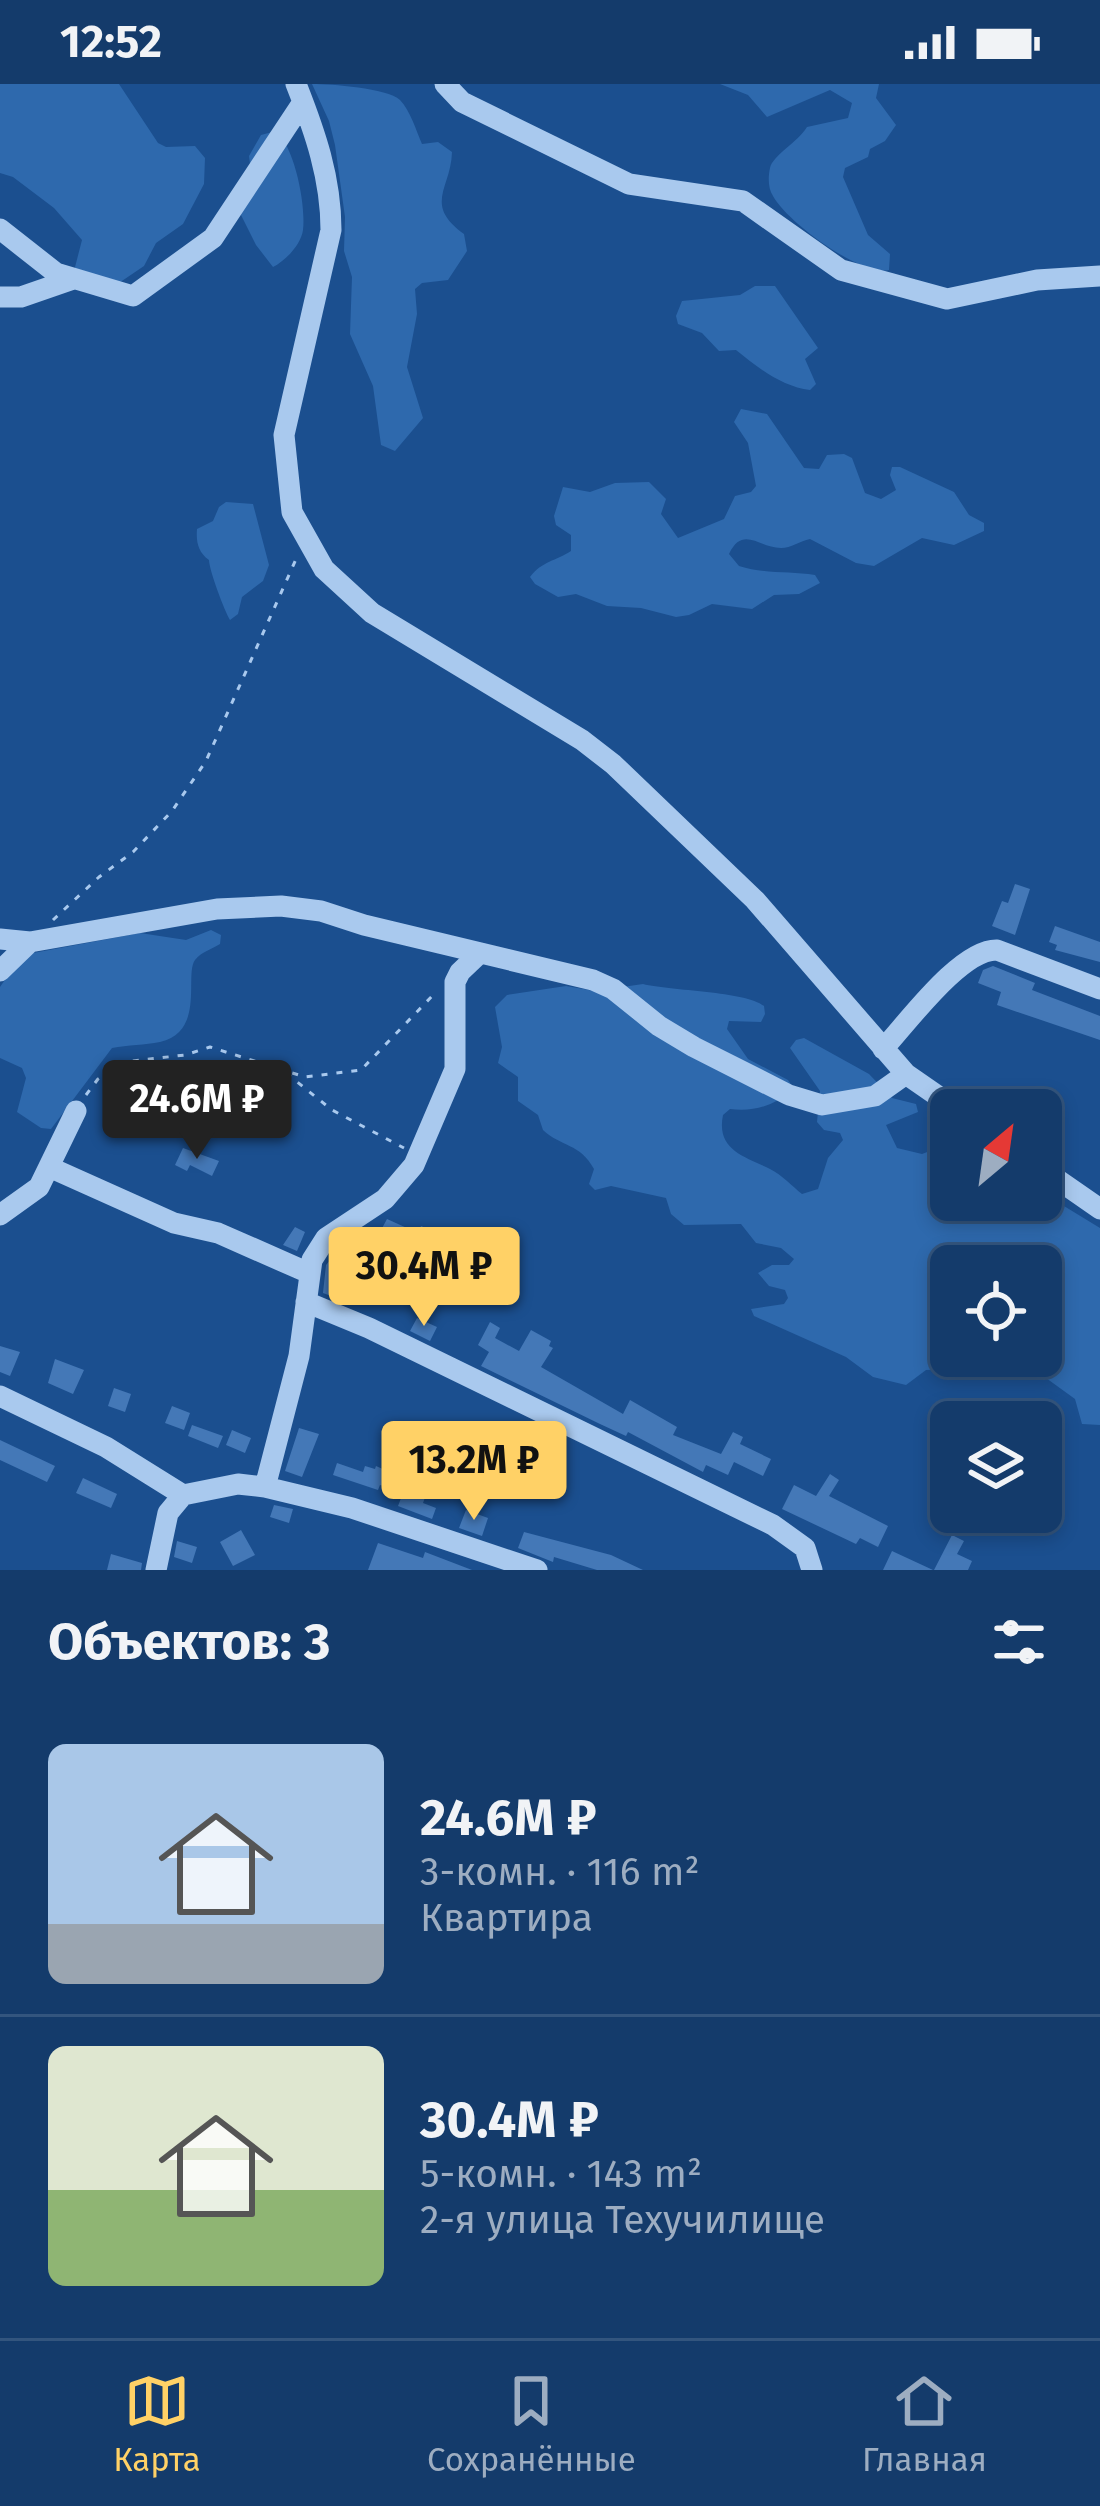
<!DOCTYPE html>
<html lang="ru">
<meta charset="utf-8">
<style>
:root{--surface:#143b6b;--page:#1d4271;--text:#f1f3f6;--muted:#9dadc1;--line:#33557e;--accent:#ffd166}
body{margin:0;font-family:"Fira Sans",sans-serif;background:var(--page);color:var(--text);height:100vh;display:flex;flex-direction:column;font-size:45px;white-space:nowrap}
*{box-sizing:border-box;margin:0}
p{font-size:39px;color:var(--muted)}
.icon{flex:none;width:66px;height:66px;fill:none;stroke:currentColor;stroke-width:2;stroke-linecap:round;stroke-linejoin:round}
.map{position:relative;height:1486px;overflow:hidden}
.details{display:flex;flex-direction:column;background:var(--surface);flex:1}
.details>*{flex:none}
.needle{width:78px;rotate:29deg}
.controls{position:absolute;left:930px;top:1005px;display:grid;gap:24px}
.controls a{display:grid;place-items:center;width:132px;height:132px;border-radius:18px;background:var(--surface);box-shadow:0 6px 18px #0003,0 0 0 3px var(--line);font-size:60px}
.price{position:absolute;translate:-50% -102px;padding:0 27px;border-radius:12px;background:var(--accent);color:#111;font-size:39px;line-height:78px;filter:drop-shadow(0 3px 6px #0008)}
.price::after{content:'';position:absolute;left:50%;top:72px;width:36px;height:27px;margin-left:-18px;background:inherit;clip-path:polygon(0 0,100% 0,50% 100%)}
.price.selected{background:#222;color:#fff}
ul{padding:0;list-style:none}
li{display:flex;align-items:center;gap:36px;height:300px;padding:0 48px}
li+li{border-top:3px solid var(--line)}
li span{display:grid;place-items:center;flex:none;width:336px;height:240px;border-radius:18px;color:#555}
li>.icon{margin-inline-start:auto}
span .icon{width:144px;height:144px;fill:#fffc;stroke-width:1}
li b{font-size:51px}
h2{display:flex;justify-content:space-between;align-items:center;height:144px;padding:0 48px;font-size:51px}
.status{display:flex;justify-content:space-between;align-items:center;height:84px;padding:0 60px;background:var(--surface);direction:ltr}
.status svg{height:33px;fill:currentColor}
.menu{display:flex;justify-content:space-around;align-items:center;height:168px;border-top:3px solid var(--line);background:var(--surface);font-size:33px;color:var(--muted)}
.menu a{display:grid;justify-items:center;gap:6px}
.menu .selected{color:var(--accent)}
.map>svg:first-child{display:block}
.green{fill:#2e69ad;fill-rule:evenodd}
.building{fill:#4478b7}
.lines{fill:none;stroke-linecap:round;stroke-linejoin:round}
.path{stroke:#a9c9ee;stroke-width:3;stroke-dasharray:6 9;stroke-linecap:butt}
.minor{stroke:#a9c9ee;stroke-width:21}
</style>
<div class="status"><b>12:52</b><svg viewBox="0 0 49 12"><path d="M0 12V9h3v3zM5 12V6h3v6zM10 12V3h3v9zM15 12V0h3v12zM26 1h20v11H26zM47 4h2v5h-2z"/></svg></div>
<div class="map">
<svg width="1100" height="1486" viewBox="0 0 1100 1486">
<rect width="100%" height="100%" fill="#1b4f8f"/>
<!-- green -->
<path class="green" d="M0,0H119L158,59L166,63L195,62L205,74L204,100L183,140L156,159L144,182L113,203L74,187L82,156L54,124L13,93L0,89Z
M312,0C331,0 387,4 400,16C410,26 416,46 422,60L438,58L452,68C451,105 423,120 464,150L467,167L448,196L422,199L415,205L417,230L407,283L423,334L395,367L381,361L373,302L350,250L352,193L344,167L345,133L335,61L329,37Z
M720,0H879L876,14L896,41L885,57L870,65L868,73L845,84L843,93L868,151L890,170L889,186C861,193 786,137 773,112C768,105 768,93 770,84C773,71 798,58 807,43L848,34L852,19L830,6L767,33L748,11Z
M276,47C295,64 306,121 303,146C301,161 285,177 273,183L256,161L241,131L251,87L249,72L261,51Z
M755,202H775L818,264L805,275L816,300L810,306C782,303 757,283 736,266L719,267L702,249L678,240L676,232L682,217L740,211Z
M741,325L767,330L804,384L819,385L827,371L844,370L852,374L865,409L881,415L896,406L890,391L892,383H900L954,408L969,431L984,439V447L954,461L922,454L874,482L856,479L810,455C800,457 791,464 781,464C759,464 743,441 729,470L739,482C764,490 790,487 815,491L820,499L799,510L774,511L752,525L712,520L689,531L676,533L641,524L607,522L576,510L558,513L535,500L530,493C542,477 556,477 571,467V451L556,441L554,432L563,403L590,408L615,399L649,398L666,415L661,430L678,454L724,435L735,412L751,408L756,402L748,359L734,338Z
M226,418L253,420L269,481L263,497L242,513L238,530L230,536C225,528 209,486 209,476C198,468 196,458 197,445L213,437L219,423Z
M211,846L221,851L220,860C212,865 201,868 195,876C184,891 206,947 160,958C145,961 128,961 112,964L51,1045L41,1044L17,1028L26,994L22,984L0,974V903L11,887L33,869L140,849L186,856Z
M643,900C671,907 745,907 764,922L765,930L761,938L729,937L727,945L748,975L788,996L794,1005C775,1021 756,1028 730,1025L723,1031C716,1066 744,1072 770,1085C782,1091 792,1102 802,1110L818,1105L828,1074L843,1056L840,1049L824,1046L817,1038L820,1007L790,964L796,956L804,954L869,990L892,1014L916,1020L918,1028L886,1041L897,1064L922,1070L951,1059V1116H1041V1108L1100,1144V1341L1082,1340L1075,1315L1046,1294L1014,1287L966,1291L951,1285L926,1286L906,1301L873,1293L846,1273L754,1232L751,1225L784,1220L788,1214L785,1206L769,1202L758,1189L772,1181H789L794,1175L781,1164L756,1159L741,1140L684,1141L671,1130L666,1114L611,1102L595,1106L589,1100L594,1085C580,1059 561,1063 543,1046L538,1031L518,1017V993L498,979L502,963L495,923L507,911L566,902L595,907ZM951,1182H1041V1272H951Z"/>
<!-- building -->
<path class="building" d="M1015,800L1030,805L1015,851L992,842L1002,817L1008,819Z
M1055,842L1100,858V878L1055,866L1057,861L1049,858Z
M993,882L1035,899L1032,906L1100,932V956L997,921L1001,908L978,899L983,886Z
M183,1064L219,1077L212,1092L190,1081L187,1087L175,1081Z
M387,1135L418,1149L421,1142L445,1152L433,1177L380,1148Z
M295,1143L305,1148L297,1167L283,1161Z
M342,1161L354,1166L345,1189L351,1192L342,1216L323,1209L326,1181Z
M464,1187L487,1197L479,1214L456,1204Z
M417,1234L437,1243L430,1257L410,1247Z
M490,1238L500,1244L495,1254L519,1267L531,1246L551,1257L549,1262L553,1264L541,1283L623,1330L630,1316L677,1343L673,1351L721,1370L733,1348L743,1353L740,1360L771,1375L763,1392L734,1378L728,1391L706,1381L703,1388L628,1348L626,1352L600,1340L481,1282L489,1268L478,1261Z
M0,1262L20,1268L10,1292L0,1288Z
M55,1275L84,1286L73,1310L48,1299Z
M114,1304L131,1310L125,1328L108,1322Z
M172,1322L190,1329L184,1346L165,1339Z
M192,1341L223,1352L218,1364L188,1352Z
M299,1344L319,1350L302,1393L285,1387Z
M232,1346L251,1354L245,1369L226,1361Z
M0,1356L55,1382L47,1398L0,1376Z
M337,1379L363,1388L365,1382L375,1385L376,1382L428,1405L423,1419L436,1424L432,1435L398,1422L403,1409L380,1401L378,1406L333,1391Z
M830,1390L839,1396L829,1412L888,1442L878,1463L860,1454L856,1460L782,1425L794,1401L816,1412Z
M83,1394L117,1410L111,1424L76,1409Z
M274,1421L293,1425L289,1439L270,1433Z
M466,1426L488,1434L482,1452L459,1444Z
M241,1446L255,1471L233,1482L220,1458Z
M524,1448L611,1471L643,1486H597L554,1473L553,1478L518,1464Z
M952,1451L964,1457L957,1470L972,1477L968,1486H934Z
M177,1457L197,1463L192,1479L174,1473Z
M378,1459L423,1474L425,1468L472,1486H368Z
M892,1467L933,1486H883Z
M111,1470L142,1479L141,1486H107Z"/>
<g class="lines">
<!-- path -->
<path class="path" d="M53,836L99,793L133,768L172,727L206,677L297,473
M286,989L332,1026L404,1064
M86,1011L98,995L124,978L185,971L210,963L305,993L361,986L436,908"/>
<!-- minor -->
<path class="minor" d="M296,0C315,48 331,94 331,146L284,351L292,428L324,485L372,529L582,656L613,680L755,816L906,990L958,1026
M445,0L462,18L629,100L743,117L841,186L947,215L1037,196L1100,192
M0,145L56,189L133,212L213,154L303,18
M0,213H21L73,195
M0,855L30,858
M0,887L30,858L217,825L281,822L321,827L364,841L593,896L613,905L659,942L694,963L789,1011L822,1021L875,1012L906,990
M883,965C908,938 961,865 997,866L1100,905
M49,1083L174,1139L218,1149L309,1189
M1041,1084L1100,1125
M0,1131L39,1103L76,1027
M306,1218L369,1244L773,1441L805,1464L812,1486
M0,1312L106,1363L183,1411
M265,1403L299,1272L312,1176L326,1154L385,1115L414,1081L455,985V898L460,888L480,869
M183,1411L238,1400L265,1403L352,1424L537,1486
M156,1486L168,1429L183,1411"/>
</g>
</svg>
<div class="controls">
<a><svg class="needle" viewBox="-14 -14 28 28"><path d="M0-13l5 13h-10z" fill="#e53935"/><path d="M0 13l5-13h-10z" fill="#9dadc1"/></svg></a>
<a><svg class="icon" aria-label="locate" viewBox="0 0 24 24"><circle cx="12" cy="12" r="6"/><path d="M12 2v4M12 18v4M2 12h4M18 12h4"/></svg></a>
<a><svg class="icon" aria-label="layers" viewBox="0 0 24 24"><path d="M12 4l9 5-9 5-9-5zM3 14l9 5 9-5"/></svg></a>
</div>
<b class="price selected" style="left:197px;top:1078px">24.6M ₽</b>
<b class="price" style="left:424px;top:1245px">30.4M ₽</b>
<b class="price" style="left:474px;top:1439px">13.2M ₽</b>
</div>
<section class="details">
<h2>Объектов: 3<svg class="icon" aria-label="filters" viewBox="0 0 24 24"><path d="M4 7h16M4 17h16"/><circle cx="9" cy="7" r="2"/><circle cx="15" cy="17" r="2"/></svg></h2>
<ul>
<li><span style="background:linear-gradient(#a9c7e8 75%,#9aa5b1 0)"><svg class="icon" aria-label="home" viewBox="0 0 24 24"><path d="M3 11l9-7 9 7M6 9v11h12V9"/></svg></span><div><b>24.6M ₽</b><p>3-комн. · 116 m²</p><p>Квартира</p></div></li>
<li><span style="background:linear-gradient(#dfe7d0 60%,#8fb573 0)"><svg class="icon" aria-label="home" viewBox="0 0 24 24"><path d="M3 11l9-7 9 7M6 9v11h12V9"/></svg></span><div><b>30.4M ₽</b><p>5-комн. · 143 m²</p><p>2-я улица Техучилище</p></div></li>
</ul>
</section>
<nav class="menu">
<a class="selected"><svg class="icon" aria-label="map" viewBox="0 0 24 24"><path d="M3 6l6-2 6 2 6-2v14l-6 2-6-2-6 2zM9 4v14M15 6v14"/></svg>Карта</a>
<a><svg class="icon" aria-label="saved" viewBox="0 0 24 24"><path d="M7 4h10v16l-5-4-5 4z"/></svg>Сохранённые</a>
<a><svg class="icon" aria-label="home" viewBox="0 0 24 24"><path d="M3 11l9-7 9 7M6 9v11h12V9"/></svg>Главная</a>
</nav>
